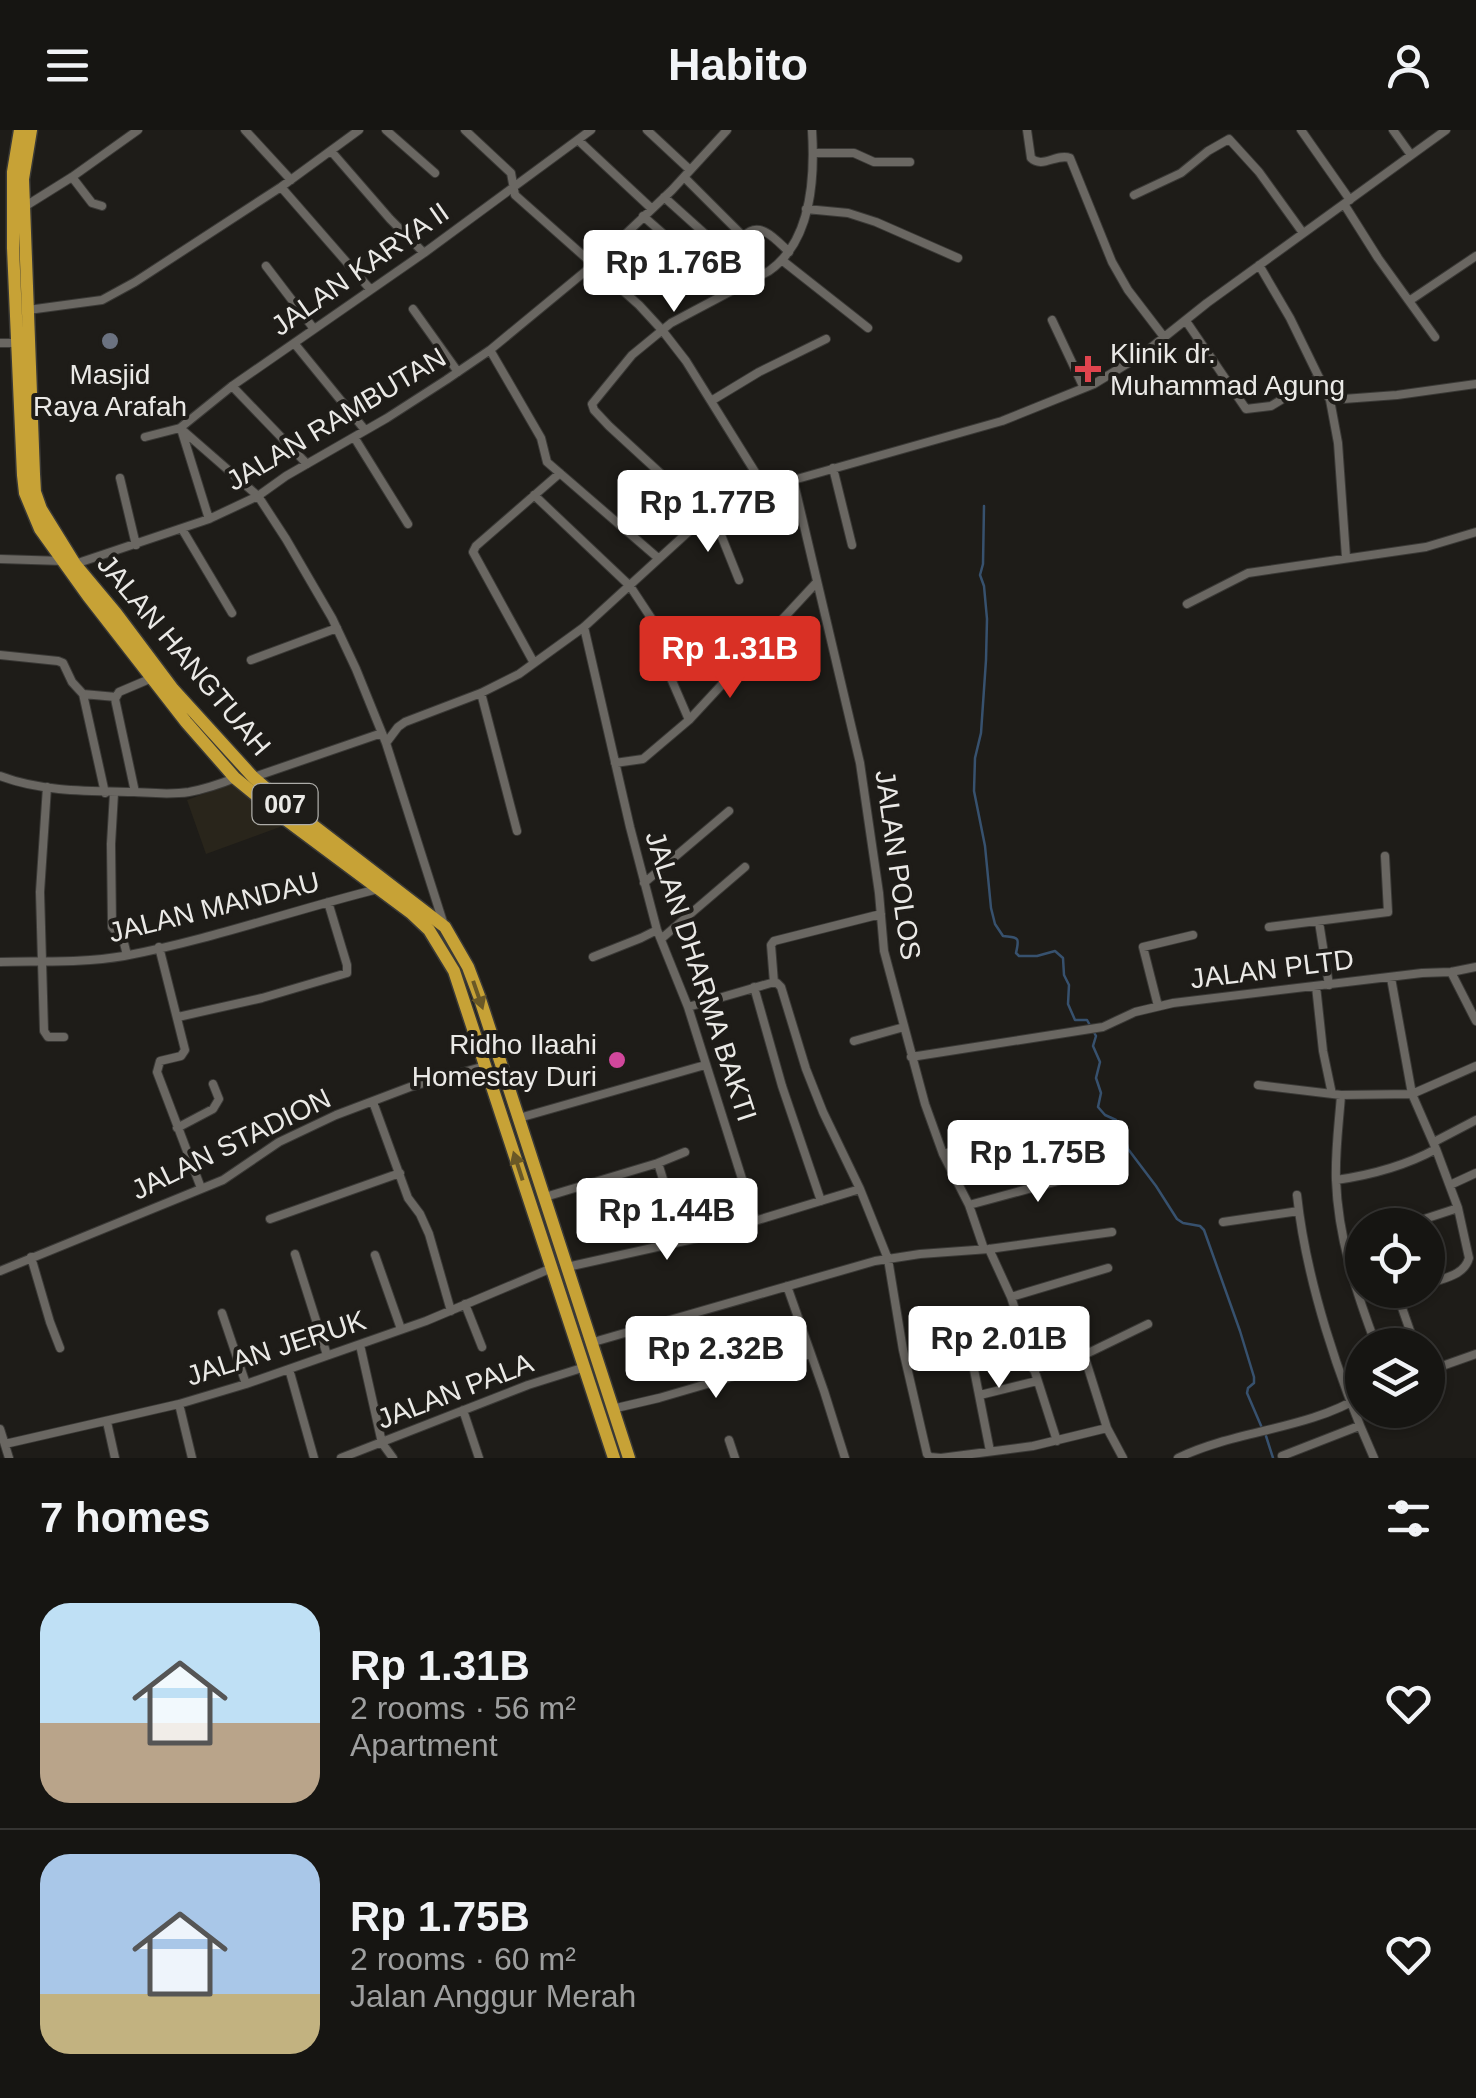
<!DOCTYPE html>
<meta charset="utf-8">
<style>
:root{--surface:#161512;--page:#232220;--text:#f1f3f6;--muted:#9e9f9f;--line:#353432;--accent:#d93025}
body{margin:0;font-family:Arial,sans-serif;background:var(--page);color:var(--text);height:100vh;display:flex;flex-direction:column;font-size:38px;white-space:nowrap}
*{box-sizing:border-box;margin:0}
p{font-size:32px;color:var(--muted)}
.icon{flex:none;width:55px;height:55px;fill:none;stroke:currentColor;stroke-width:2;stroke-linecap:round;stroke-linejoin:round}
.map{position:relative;height:1328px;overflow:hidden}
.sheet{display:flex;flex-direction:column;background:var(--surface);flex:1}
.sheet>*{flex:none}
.tools{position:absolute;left:1345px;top:1078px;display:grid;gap:20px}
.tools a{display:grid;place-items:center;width:100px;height:100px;border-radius:50%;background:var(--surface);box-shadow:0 2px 8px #0004,0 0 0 2px var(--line);font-size:50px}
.price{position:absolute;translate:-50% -85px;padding:0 22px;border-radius:10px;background:#fff;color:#222;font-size:32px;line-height:65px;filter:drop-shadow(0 2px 5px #0008)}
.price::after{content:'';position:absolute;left:50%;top:60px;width:30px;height:22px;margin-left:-15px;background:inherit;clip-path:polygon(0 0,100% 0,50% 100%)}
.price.selected{background:var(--accent);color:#fff}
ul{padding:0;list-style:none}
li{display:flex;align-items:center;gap:30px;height:250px;padding:0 40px}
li+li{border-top:2px solid var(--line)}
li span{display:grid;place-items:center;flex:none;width:280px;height:200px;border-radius:30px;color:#555}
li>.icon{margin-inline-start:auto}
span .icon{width:120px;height:120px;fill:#fffc;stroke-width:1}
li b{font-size:42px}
h2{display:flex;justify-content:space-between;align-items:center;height:120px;padding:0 40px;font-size:42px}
header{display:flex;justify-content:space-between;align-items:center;height:130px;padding:0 40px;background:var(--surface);font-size:45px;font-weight:600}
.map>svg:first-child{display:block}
.built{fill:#29251b}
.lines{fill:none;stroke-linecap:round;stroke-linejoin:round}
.stream{stroke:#37516e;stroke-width:2.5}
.minor-casing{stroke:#3a3936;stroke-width:10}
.highway-casing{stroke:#3a3936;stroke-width:15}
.minor{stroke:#6a6762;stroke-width:8}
.highway{stroke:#c7a236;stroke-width:12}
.oneway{fill:#6a5826}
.worship-dot{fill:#6b7280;stroke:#1e1c18;stroke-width:4}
.health-dot{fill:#e0444e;stroke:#1e1c18;stroke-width:4}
.hotel-dot{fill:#d1479c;stroke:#1e1c18;stroke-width:4}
.labels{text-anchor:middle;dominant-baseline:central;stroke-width:8;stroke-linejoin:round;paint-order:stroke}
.shield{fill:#1e1c18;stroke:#adaca8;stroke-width:2.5}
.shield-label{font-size:25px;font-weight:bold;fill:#eae9e6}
.street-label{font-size:28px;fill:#eae9e6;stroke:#1e1c18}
.poi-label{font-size:28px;fill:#eae9e6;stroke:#1e1c18;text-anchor:start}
</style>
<header><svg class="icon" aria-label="menu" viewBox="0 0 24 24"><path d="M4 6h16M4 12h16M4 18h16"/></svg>Habito<svg class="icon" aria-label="person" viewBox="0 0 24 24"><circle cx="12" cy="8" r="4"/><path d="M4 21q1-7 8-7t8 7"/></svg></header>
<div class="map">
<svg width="1476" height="1328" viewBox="0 0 1476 1328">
<rect width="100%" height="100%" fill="#1e1c18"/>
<!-- built -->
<path class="built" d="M236,652L288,694L206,724L187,670Z"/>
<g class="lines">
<!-- stream -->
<path class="stream" d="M984,376L983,434L980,445L984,456L987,489L986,530L981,603L975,628L974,661L985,716L991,778L995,794L1003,806C1018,808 1020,806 1016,823L1019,826H1037L1055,821L1063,828L1064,845L1069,855L1068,874L1075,890H1087L1096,906L1093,916L1100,932L1096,948L1101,963L1098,977L1105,985L1116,990L1123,998L1128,1019L1156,1056L1177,1089L1183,1093L1200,1096L1204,1100L1240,1201L1254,1247V1253L1248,1258L1247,1263L1262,1298
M1266,1306L1273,1328"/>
<defs>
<path id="minor" d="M245,0L291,50
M386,0L435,43
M465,0L511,43L515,65L639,175L662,200L686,231L765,358
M647,0L690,40
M1027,0L1031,28C1042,39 1057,23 1070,28L1112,132L1128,160L1164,207
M1301,0L1350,70
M1393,0L1411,25
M578,10L652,79
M331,21L390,89L424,123
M813,23H854L874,32H910
M72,47L92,73L102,76
M684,47L743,106
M281,57L370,159
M1134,65L1181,43L1208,21L1229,9L1259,42L1303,103
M664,67L724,121C737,119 736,114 744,106C760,89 777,111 789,122
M1344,74L1378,128L1409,171L1476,126
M24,77L72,47L138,0
M806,79L848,83L876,92L958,128
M643,86L692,129
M783,131L868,198
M1259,135L1290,188L1330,270L1338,313L1346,427
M266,136L314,199
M1409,171L1435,207
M413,179L458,242
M28,180L102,170L135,152L281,57L359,0
M1052,190L1084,258
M1186,191L1246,279L1271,276L1319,247
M0,213H19
M294,213L365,300
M490,220L541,308L547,332L658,428
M232,256L307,334
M1330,270L1397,265L1476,254
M711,271L759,242L826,209
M180,298L258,366L286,409L332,488L356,539L386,613
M182,302L209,389
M145,307L180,298L232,256L424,123L591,0
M354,307L408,394
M833,338L852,415
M120,348L136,415
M793,349L860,633L879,763L884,821L925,974L943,1024L969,1075L984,1119
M534,365L630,456L661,503L660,523L689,590
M713,385L739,450
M708,387L609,296L594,280L592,274L632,225L671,193L769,141C812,111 815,48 812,0
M182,399L232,483
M0,429L63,431
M75,434L209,389L258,366L286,346L387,288L446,250L490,220L593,135L672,60L727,0
M1187,474L1248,443L1426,417L1476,402
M584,497L630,697L657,800L688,877L755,1090
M0,525L58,531L63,533L72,552L83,564L116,567
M251,530L337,498
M534,533L473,422L476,416L560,343
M481,563L517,701
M83,564L105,663
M615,633L643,629L689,590L816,453
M0,646C42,662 90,661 134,662C153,663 170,665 189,662C205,659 220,654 235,648
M254,647L382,603
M47,657L40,762L44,901L48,907H64
M135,662L115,569L119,562L152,548
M114,663L111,714L112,797L123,809L127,825
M644,753L729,681
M443,792L386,613L398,597L405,592L481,563L519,544L584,497L687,403L708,387L765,358L1002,291L1094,254L1143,224L1207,173L1446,0
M1319,792L1329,855
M1269,797L1388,782L1385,726
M661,809L745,737
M159,817L185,920L181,926L160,931L157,942L201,1058
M593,827L641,808L657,800
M0,832C41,831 83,833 124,826C210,810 293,780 378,759
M1451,842L1476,891
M774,853L771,815L774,811L881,784
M1316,856L1323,921L1332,964
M754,857L782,956L821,1071
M1158,876L1143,817L1193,805
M688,877L771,853H777L781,857L806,939L823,982L860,1059L888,1129L903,1220L927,1324L930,1327L941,1328L1033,1316L1107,1298
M178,887L262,868L347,843V835L328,772
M854,911L904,897
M911,927L1103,897L1135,882L1173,873L1422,843L1451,842L1476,837
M1258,955L1341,965L1412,964L1476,936
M1341,965C1339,993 1335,1021 1336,1050C1338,1107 1356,1162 1376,1215
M373,972L408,1068L420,1084L429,1104L451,1181
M519,988L705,935
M177,998L213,979L219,969L213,954
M1434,1012L1476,990
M943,1024L1038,1000L1043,1005L1054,1052
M658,1033L685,1022
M1336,1050C1371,1045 1405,1036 1436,1019L1412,964L1391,848
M1450,1055L1476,1043
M1297,1065C1306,1150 1339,1250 1374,1328
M545,1067L658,1033L682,1111
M969,1075L1098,1040
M270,1089L400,1043
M1223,1092L1299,1081
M1406,1095L1458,1078
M1345,1115L1362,1109
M989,1119L1011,1167L1057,1311
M295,1124L327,1225
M375,1125L401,1199
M31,1127L50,1192L60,1218
M567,1137L702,1107L860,1059
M0,1141L223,1050L279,1012L336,985L410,957L485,936
M1428,1154C1443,1148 1464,1146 1469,1128L1458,1078L1436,1019
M787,1156L824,1261L845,1328
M1411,1160L1402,1164L1400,1172L1415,1215
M1011,1167L1108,1138
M465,1174L482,1217
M222,1183L246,1254
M968,1209L990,1321
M590,1213L875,1131L920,1124L989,1119L1112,1102
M360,1215L382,1313L393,1328
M1084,1225L1148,1194
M289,1239L314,1328
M1033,1239L1084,1225L1107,1298L1123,1328
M1428,1241L1476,1224
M980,1265L1037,1251
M179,1274L192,1328
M612,1279L659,1268L810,1224
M463,1280L479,1328
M107,1292L115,1328
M0,1299L9,1328
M729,1310L735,1328
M5,1314L179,1274L246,1254L426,1191L552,1138
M1282,1326L1359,1296
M341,1328L528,1255L585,1237
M1178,1328C1236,1300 1306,1300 1362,1266"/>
<path id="highway" d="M20,0L13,42V118L23,345L25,363L40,399L88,466L186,592L235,648L285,689L411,783L429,800L454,841L614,1328
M31,0L23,49L34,344L35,362L41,379L75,434L116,483L173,559L253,647L275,666L445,797L468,837L479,866L629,1328"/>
</defs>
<!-- minor casing -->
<use href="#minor" class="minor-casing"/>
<!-- highway casing -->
<use href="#highway" class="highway-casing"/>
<!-- minor -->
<use href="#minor" class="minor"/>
<!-- highway -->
<use href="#highway" class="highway"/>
</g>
<!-- one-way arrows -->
<defs><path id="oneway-solid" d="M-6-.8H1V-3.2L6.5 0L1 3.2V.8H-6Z" transform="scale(2.5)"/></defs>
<g class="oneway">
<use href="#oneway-solid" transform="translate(478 865) rotate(71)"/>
<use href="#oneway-solid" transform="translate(518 1036) rotate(-108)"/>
</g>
<!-- markers -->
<circle class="worship-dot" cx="110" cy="211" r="10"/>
<path class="health-dot" d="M1083 224h10v10h10v10h-10v10h-10v-10h-10v-10h10z"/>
<circle class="hotel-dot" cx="617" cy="930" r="10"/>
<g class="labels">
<!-- shield labels -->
<rect class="shield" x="252.5" y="654" width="65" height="40" rx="8"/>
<g class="shield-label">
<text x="285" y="674">007</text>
</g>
<!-- street labels -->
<g class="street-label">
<text transform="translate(360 139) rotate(-35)">JALAN KARYA II</text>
<text transform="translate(336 289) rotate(-31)">JALAN RAMBUTAN</text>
<text transform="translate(184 525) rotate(50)">JALAN HANGTUAH</text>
<text transform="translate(898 735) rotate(82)">JALAN POLOS</text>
<text transform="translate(214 777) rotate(-14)">JALAN MANDAU</text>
<text transform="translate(1272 839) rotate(-7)">JALAN PLTD</text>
<text transform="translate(701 846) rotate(72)">JALAN DHARMA BAKTI</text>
<text transform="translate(231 1014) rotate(-26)">JALAN STADION</text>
<text transform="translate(276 1218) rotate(-18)">JALAN JERUK</text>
<text transform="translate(455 1261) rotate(-21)">JALAN PALA</text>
</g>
<!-- poi labels -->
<g class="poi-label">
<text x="1110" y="223">Klinik dr.<tspan x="1110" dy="32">Muhammad Agung</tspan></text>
<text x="110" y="244" text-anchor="middle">Masjid<tspan x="110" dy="32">Raya Arafah</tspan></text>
<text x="597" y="914" text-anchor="end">Ridho Ilaahi<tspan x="597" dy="32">Homestay Duri</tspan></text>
</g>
</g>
</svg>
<div class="tools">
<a><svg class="icon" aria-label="locate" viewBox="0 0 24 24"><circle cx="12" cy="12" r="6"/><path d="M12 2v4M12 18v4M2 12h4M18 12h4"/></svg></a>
<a><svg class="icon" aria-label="layers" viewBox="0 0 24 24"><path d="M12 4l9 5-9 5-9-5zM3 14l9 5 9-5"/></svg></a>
</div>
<b class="price" style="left:674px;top:185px">Rp 1.76B</b>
<b class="price" style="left:708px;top:425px">Rp 1.77B</b>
<b class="price selected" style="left:730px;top:571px">Rp 1.31B</b>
<b class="price" style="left:1038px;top:1075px">Rp 1.75B</b>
<b class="price" style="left:667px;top:1133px">Rp 1.44B</b>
<b class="price" style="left:999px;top:1261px">Rp 2.01B</b>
<b class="price" style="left:716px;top:1271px">Rp 2.32B</b>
</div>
<section class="sheet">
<h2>7 homes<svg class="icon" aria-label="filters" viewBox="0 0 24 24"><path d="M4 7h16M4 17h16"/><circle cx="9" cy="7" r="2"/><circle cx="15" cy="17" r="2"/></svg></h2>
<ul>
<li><span style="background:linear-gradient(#bfe0f5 60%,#b9a48a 0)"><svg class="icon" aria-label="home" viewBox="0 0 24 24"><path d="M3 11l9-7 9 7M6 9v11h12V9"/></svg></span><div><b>Rp 1.31B</b><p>2 rooms · 56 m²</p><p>Apartment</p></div><svg class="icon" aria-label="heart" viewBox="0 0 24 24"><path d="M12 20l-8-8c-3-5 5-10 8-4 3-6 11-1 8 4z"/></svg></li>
<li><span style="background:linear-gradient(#a9c7e8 70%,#c2b280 0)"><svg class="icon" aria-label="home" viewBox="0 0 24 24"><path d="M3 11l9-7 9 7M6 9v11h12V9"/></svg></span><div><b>Rp 1.75B</b><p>2 rooms · 60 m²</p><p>Jalan Anggur Merah</p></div><svg class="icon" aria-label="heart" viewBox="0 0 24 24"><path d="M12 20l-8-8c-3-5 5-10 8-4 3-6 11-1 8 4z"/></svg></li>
</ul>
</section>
